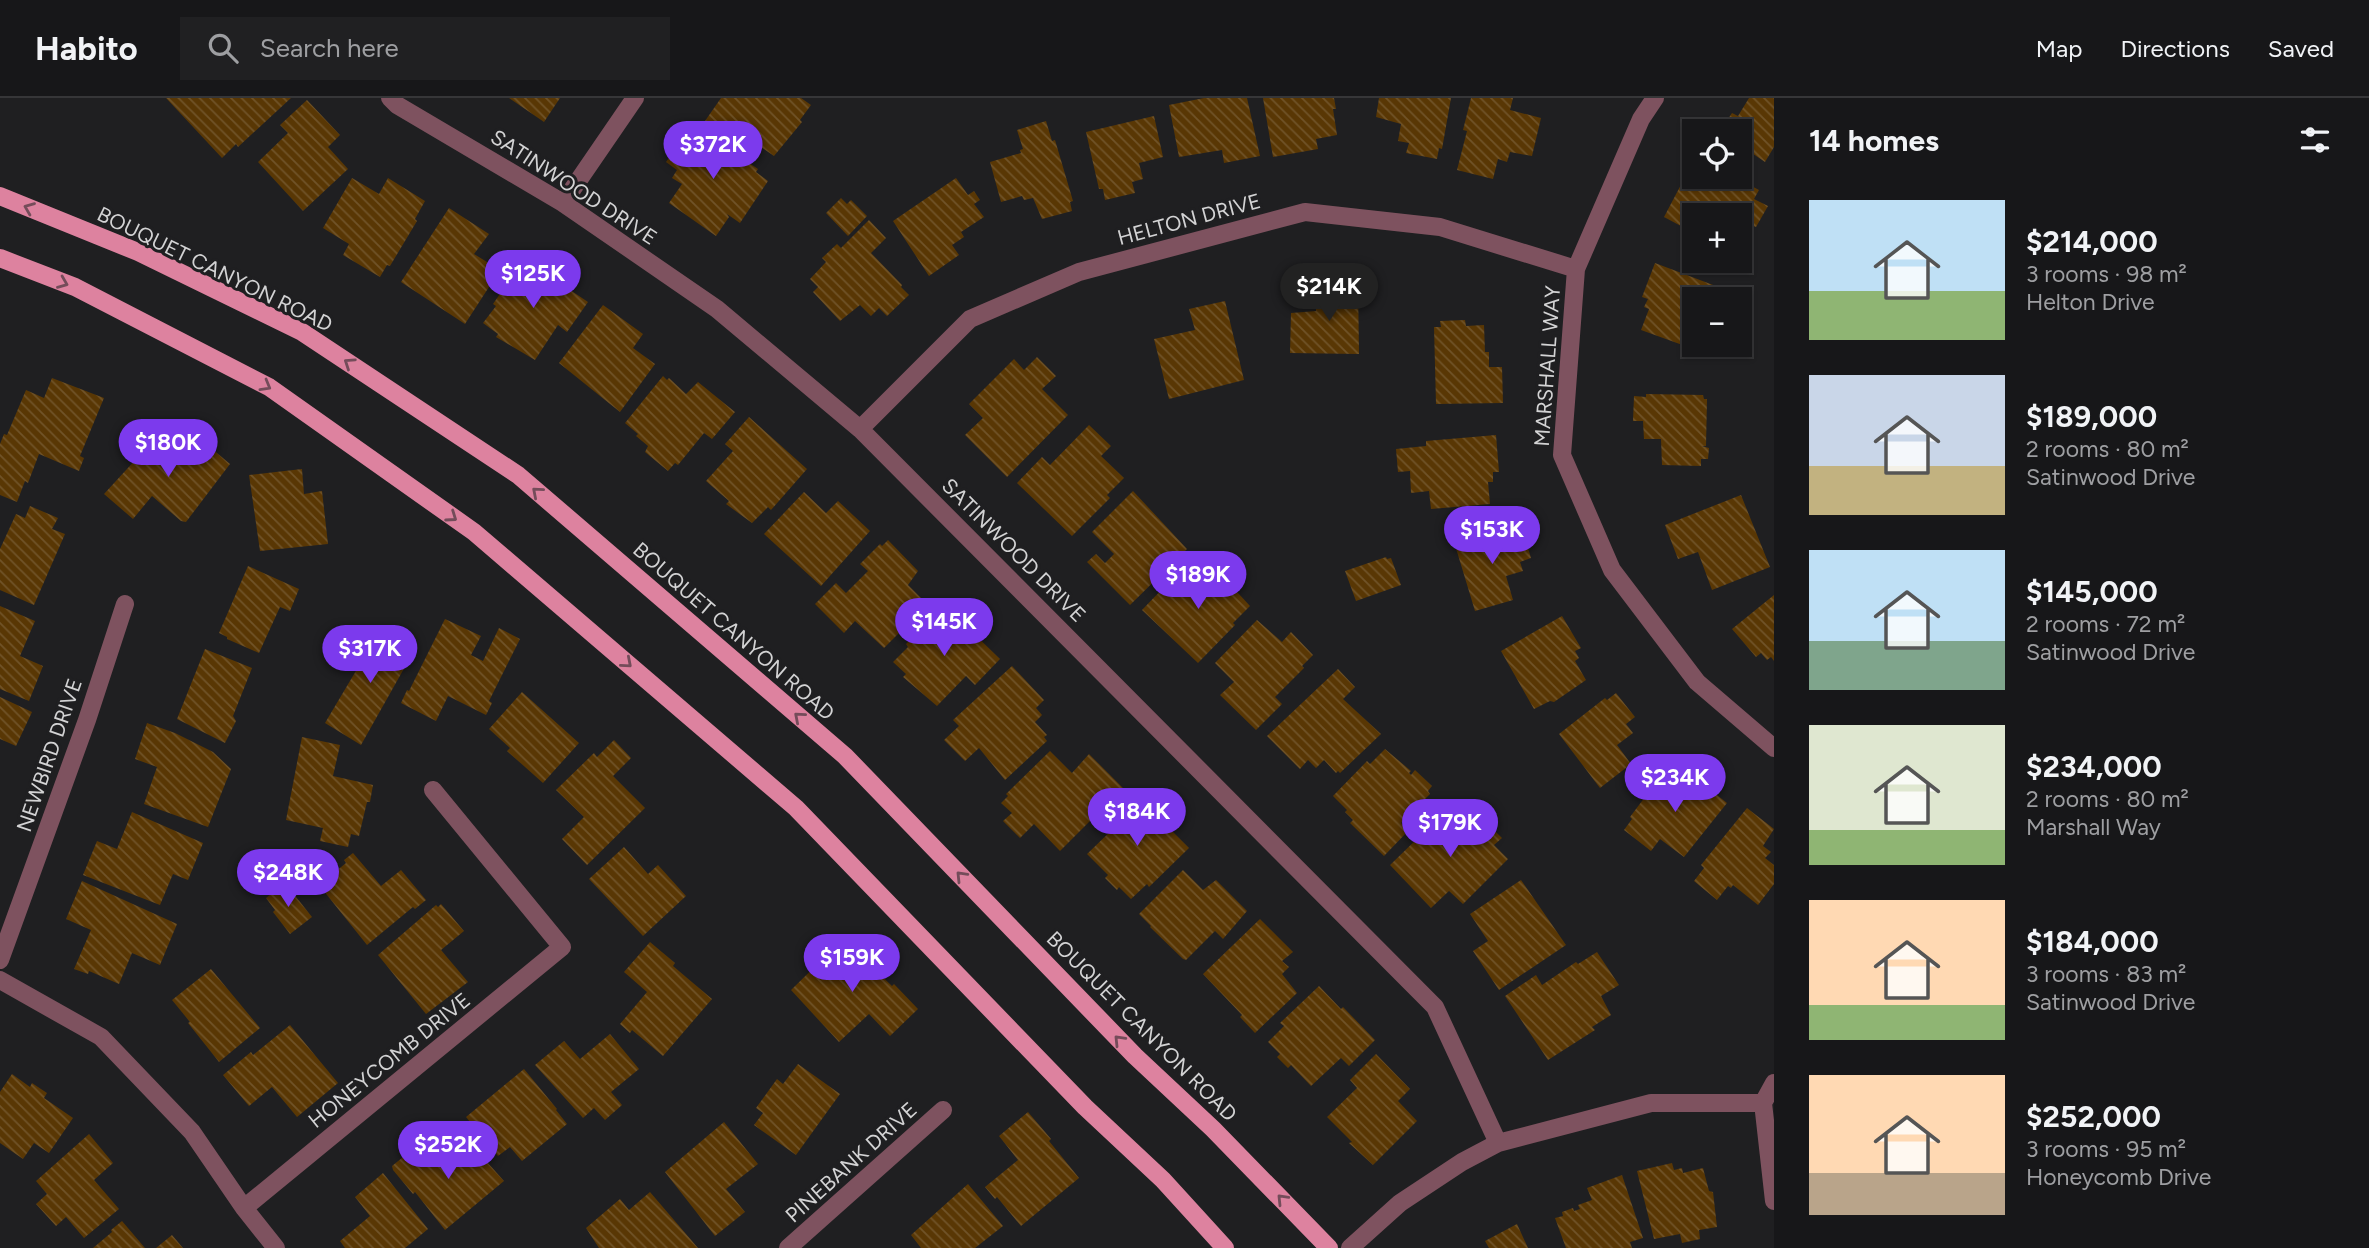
<!DOCTYPE html>
<meta charset="utf-8">
<style>
:root{--surface:#171719;--page:#202022;--text:#f1f3f6;--muted:#9e9fa2;--line:#363638;--accent:#7c3aed}
body{margin:0;font-family:Figtree,sans-serif;background:var(--page);color:var(--text);height:100vh;display:flex;flex-direction:column;font-size:26px;white-space:nowrap}
*{box-sizing:border-box;margin:0}
p{font-size:23px;color:var(--muted)}
.icon{flex:none;width:38px;height:38px;fill:none;stroke:currentColor;stroke-width:2;stroke-linecap:round;stroke-linejoin:round}
.map{position:relative;flex:1;overflow:hidden}
.details{display:flex;flex-direction:column;background:var(--surface);width:595px}
.details>*{flex:none}
.fabs{position:absolute;left:1682px;top:21px;display:grid;gap:14px}
.fabs a{display:grid;place-items:center;width:70px;height:70px;border-radius:0px;background:var(--surface);box-shadow:0 2px 5px #0004,0 0 0 2px var(--line);font-size:35px}
.price{position:absolute;translate:-50% -60px;padding:0 16px;border-radius:24px;background:var(--accent);color:#fff;font-size:23px;line-height:46px;filter:drop-shadow(0 2px 4px #0008)}
.price::after{content:'';position:absolute;left:50%;top:42px;width:21px;height:16px;margin-left:-10px;background:inherit;clip-path:polygon(0 0,100% 0,50% 100%)}
.price.selected{background:#222;color:#fff}
ul{padding:0;list-style:none}
li{display:flex;align-items:center;gap:21px;height:175px;padding:0 35px}
li span{display:grid;place-items:center;flex:none;width:196px;height:140px;border-radius:0px;color:#555}
li>.icon{margin-inline-start:auto}
span .icon{width:84px;height:84px;fill:#fffc;stroke-width:1}
li b{font-size:30px}
h2{display:flex;justify-content:space-between;align-items:center;height:84px;padding:0 35px;font-size:30px}
header{display:flex;align-items:center;gap:42px;box-sizing:border-box;height:98px;padding:0 35px;background:var(--surface);border-bottom:2px solid var(--line)}
header strong{font-size:33px}
nav{display:flex;gap:38px;margin-inline-start:auto;font-size:24px}
.search{width:490px;height:63px;background:var(--page);display:flex;align-items:center;gap:18px;box-sizing:border-box;padding:0 24px;border-radius:0px;color:var(--muted);font-size:26px}
main{display:flex;flex:1;min-height:0}
.map>svg:first-child{display:block}
.building{fill:url(#building-back-hatch)}
.lines{fill:none;stroke-linecap:round;stroke-linejoin:round}
.minor{stroke:#7e525f;stroke-width:18}
.major{stroke:#dd829f;stroke-width:18}
.oneway{stroke:#744c5a}
.labels{text-anchor:middle;dominant-baseline:central;stroke-width:6;stroke-linejoin:round;paint-order:stroke}
.street-label{font-size:21px;fill:#d3d3d4;stroke:#1f1f21}
</style>
<header>
<strong>Habito</strong>
<div class="search"><svg class="icon" aria-label="search" viewBox="0 0 24 24"><circle cx="10" cy="10" r="6"/><path d="M15 15l6 6"/></svg>Search here</div>
<nav><a>Map</a><a>Directions</a><a>Saved</a></nav>
</header>
<main>
<div class="map">
<svg width="1774" height="1150" viewBox="0 0 1774 1150">
<defs>
<pattern id="building-back-hatch" width="6" height="6" patternUnits="userSpaceOnUse" patternTransform="scale(1.75)"><rect width="6" height="6" fill="#593704"/><path d="M-1 5l2 2M0 0l6 6M5-1l2 2" fill="none" stroke="#705328"/></pattern>
</defs>
<rect width="100%" height="100%" fill="#1f1f21"/>
<!-- building -->
<path class="building" d="M166,0H291L238,49L236,46L222,60Z
M509,0H560L544,24Z
M721,0H801L811,7L800,22L802,24L774,58L742,36L736,44L705,23Z
M1204,0H1247L1260,58L1224,65L1222,52L1179,59L1169,7Z
M1263,0H1334L1336,11H1333L1337,37L1316,41L1318,51L1273,59Z
M1379,0H1451L1442,51L1439,50L1437,61L1406,55L1409,45L1398,43L1401,26L1376,19Z
M1471,0H1513L1510,12L1541,20L1532,58L1510,54L1507,64L1498,61L1493,81L1457,72L1467,33L1463,32Z
M1749,0H1774V49L1765,64L1740,47V33H1720L1732,15L1738,18Z
M307,2L340,37L328,49L348,71L303,113L258,64L288,35L280,27Z
M1154,18L1163,59L1139,65L1143,81L1132,84L1135,95L1105,102L1103,91H1099L1086,34Z
M1046,23L1052,43L1055,42L1073,103L1070,104L1072,113L1042,121L1033,100L1024,102L1022,98L1001,104L990,64L1021,55L1020,52L1023,51L1017,32Z
M692,26L758,71L756,74L768,83L740,125L727,116L729,119L716,138L669,105L682,86L672,80L677,72L666,64Z
M1694,62V79H1735L1759,92L1754,101L1768,108L1756,129L1740,123V117H1694V135L1664,119Z
M352,80L379,96L388,80L425,103L415,121L417,123L390,168L387,167L380,179L343,157L349,146L323,130Z
M956,80L968,97L974,93L980,102L974,106L984,119L961,134L964,139L952,147L959,157L929,178L893,123Z
M841,100L847,106L851,102L867,118L848,138L826,115Z
M449,110L489,136L474,156L500,172L465,226L401,184Z
M869,122L886,140L871,155L902,187L901,189L909,197L887,218L879,210L871,218L860,207L840,223L813,194L818,189L810,181L826,164L822,160L837,146L841,150Z
M524,161L588,204L567,234L558,227L535,262L496,239L498,236L483,225L496,208L493,206Z
M1655,165L1721,190L1720,193L1733,198L1731,201H1694V247H1714L1710,257L1641,232L1649,211L1644,209L1648,201L1642,199Z
M1328,185H1358L1359,256L1290,255L1291,215L1316,213V196H1327Z
M1225,203L1244,282L1169,301L1154,241L1195,232L1189,211Z
M603,207L643,236L633,250L655,266L620,314L559,265Z
M1465,222L1466,228L1484,227L1485,254H1489V269H1502L1503,305L1436,306L1434,229H1441L1440,223Z
M1037,259L1056,278L1042,291L1068,317L1007,379L965,337L983,320L969,306L1014,261L1024,272Z
M663,278L667,282L669,280L686,296L698,284L735,314L712,341L704,335L678,367L675,365L668,373L645,354L648,348L636,338L638,336L625,325Z
M52,280L104,300L80,358L84,360L79,373L39,356L28,385L25,383L17,404L0,397V346L4,336L7,337L26,292L44,300Z
M1646,296L1703,297L1704,301H1707L1706,348H1702L1709,350L1708,361H1701V368L1662,367L1661,341H1644L1643,323H1633L1634,298L1646,299Z
M749,319L807,371L771,412L768,409L752,425L726,406L729,403L706,383L733,353L725,346Z
M1089,327L1111,348L1101,358L1124,380L1107,397L1110,400L1072,438L1017,385L1042,359L1050,367Z
M160,335L190,361L204,344L230,366L186,424L181,423L152,398L133,421L104,396Z
M1496,337L1499,374H1493V384H1488L1490,406L1431,411L1429,393L1411,395L1410,373L1398,374L1396,351L1426,348V343Z
M302,371L304,396L322,393L328,446L260,453L249,377Z
M1133,393L1187,451L1130,507L1087,464L1096,456L1105,465L1114,456L1092,434Z
M804,394L826,415L838,403L870,433L821,488L764,436Z
M1741,397L1770,469L1712,492L1698,454L1678,461L1665,427Z
M30,408L58,420L52,431L65,436L34,507L0,492V451L16,416L25,420Z
M1511,430L1512,433L1522,430L1531,460L1520,464L1523,473L1506,478L1513,502L1475,513L1455,447Z
M888,442L918,473L908,487L928,507L919,516L922,519L913,529L909,525L884,550L855,523L844,535L815,506L836,485L846,495L868,473L860,466L880,446L882,448Z
M1386,459L1387,461L1391,460L1401,487L1356,503L1345,473Z
M1204,463L1226,482L1250,508L1233,525L1235,527L1198,565L1142,512L1168,485L1176,492Z
M248,468L299,491L290,513L280,509L259,555L227,541V539L219,535Z
M1774,497V563L1771,559L1767,562L1761,555L1756,559L1732,531Z
M0,508L35,523L20,558L43,568L29,603L0,591Z
M940,512L964,532L967,529L1000,561L975,587L966,578L937,608L903,579L906,576L893,564L908,549L906,546Z
M1562,518L1581,550L1575,553L1579,560L1575,563L1586,582L1554,604L1550,603L1534,611L1501,553Z
M445,521L481,538L471,557L483,563L499,530L520,541L489,603L492,605L486,617L448,598L436,623L401,605L407,592L409,593Z
M1257,522L1282,544L1291,534L1313,557L1302,568L1304,570L1275,599L1282,606L1256,632L1220,597L1234,584L1215,565Z
M375,528L415,551L361,647L325,625L363,561L356,557Z
M205,551L252,570L233,618L236,623L225,645L177,621Z
M1012,568L1044,602L1036,610L1042,617L1035,624L1047,637L1044,639L1047,643L1005,682L979,650L965,663L944,642L959,628L953,622Z
M1338,571L1355,589L1343,601L1381,636L1340,675L1338,673L1336,675L1324,662L1316,670L1308,662L1300,671L1267,638Z
M522,594L579,645L543,685L507,653L510,650L489,631Z
M1616,595L1635,619L1626,626L1633,635L1617,647L1631,666L1600,690L1559,636L1605,600L1607,602Z
M0,599L32,614L16,648L0,641Z
M147,625L175,635L213,654L231,671L208,729L144,706L157,669L135,661Z
M302,639L340,647L333,678L373,687L370,704H367L359,738L351,736L348,749L320,743L323,730L286,722Z
M614,642L631,660L613,678L645,710L587,767L562,741L584,719L556,692L594,655L597,659Z
M1385,651L1411,673L1409,675L1411,677L1415,672L1432,688L1428,693L1430,696L1401,725L1409,732L1384,758L1350,725L1353,722L1345,714L1347,712L1333,698L1367,663L1370,666Z
M1050,653L1072,675L1089,656L1123,690L1060,753L1034,726L1020,740L1003,723L1012,715L1001,705L1008,698L1006,696Z
M1666,671L1685,686L1687,682L1694,687L1698,682L1727,705L1684,759L1660,741L1651,753L1624,732L1632,721L1630,719Z
M1134,695L1189,750L1149,789L1147,786L1131,801L1119,789L1117,792L1105,780L1108,777L1087,756L1116,728L1109,720Z
M1453,706L1479,733L1487,725L1502,740L1494,747L1508,761L1463,806L1449,793L1431,810L1390,767Z
M1747,710L1774,731L1763,748L1771,754L1765,760L1774,767V786L1758,807L1733,787L1731,790L1728,788L1717,802L1694,783L1704,770L1701,767Z
M132,714L203,745L188,782L173,776L160,807L83,777L97,743L117,751Z
M624,749L648,776L658,767L686,798L643,838L589,781Z
M353,755L381,788L401,772L426,802L415,811L413,809L367,847L319,787L346,765L344,762Z
M1183,772L1203,792L1216,782L1247,813L1223,841L1215,833L1186,862L1183,861L1150,829L1151,828L1139,816Z
M1521,782L1566,847L1499,892L1473,853L1488,843L1470,816Z
M82,783L177,826L160,867L132,855L119,886L89,873L88,876L74,871L91,832L66,821Z
M285,785L312,819L290,836L273,814L275,812L266,800Z
M441,806L464,833L441,852L468,884L426,916L378,857L436,807L438,809Z
M1260,821L1293,854L1282,863L1289,869L1282,876L1297,895L1255,935L1240,919L1242,917L1203,876Z
M843,841L892,888L894,886L918,911L890,938L869,916L839,944L791,892Z
M650,844L675,865L673,868L712,901L663,958L632,932L630,935L620,926L647,894L624,874Z
M1597,854L1619,887L1601,898L1611,917L1592,929L1595,932L1548,962L1505,898L1536,877L1542,887L1576,864L1578,866Z
M211,871L260,930L219,964L188,925L190,924L172,902Z
M1319,888L1341,911L1343,909L1375,942L1349,968L1341,960L1311,988L1291,967L1288,970L1277,959L1280,956L1268,944L1284,928L1280,925Z
M290,927L338,985L297,1019L272,989L249,1008L223,977L251,954L253,957Z
M610,936L639,971L611,994L622,1007L605,1022L594,1010L583,1020L535,967L564,943L580,961Z
M1376,956L1410,991L1398,1003L1417,1023L1373,1067L1349,1045L1352,1044L1327,1019L1357,990L1350,982Z
M798,966L840,996L796,1057L754,1027L763,1015L756,1010L777,981L783,986Z
M524,971L557,1011L556,1012L567,1026L522,1063L510,1049L498,1058L466,1019Z
M12,976L30,989L32,985L47,995L44,1000L73,1020L49,1055L34,1045L23,1061L0,1045V994Z
M1028,1014L1051,1041L1049,1043L1079,1080L1021,1128L997,1099L995,1101L985,1089L1018,1062L999,1038Z
M724,1024L758,1066L726,1091L745,1114L715,1138L665,1074Z
M89,1036L113,1065L94,1082L119,1111L84,1140L66,1119L56,1128L36,1106L47,1096L36,1083Z
M471,1041L480,1052L478,1054L504,1083L445,1132L415,1094L413,1096L393,1072L392,1068L419,1046L440,1068Z
M1672,1065L1674,1072L1682,1070L1683,1075L1703,1070L1709,1093L1713,1094L1717,1129L1699,1132L1700,1141L1682,1145L1680,1136L1654,1141L1637,1073Z
M383,1075L428,1131L405,1150H345L340,1143L370,1118L355,1099Z
M1622,1077L1643,1140L1630,1144L1632,1150H1566L1555,1120L1563,1118L1562,1114L1573,1110L1574,1113L1580,1111L1578,1107L1592,1102L1587,1090Z
M968,1086L1003,1128L975,1150H921L911,1137Z
M650,1094L698,1150H599L586,1130L620,1101L629,1112Z
M122,1123L145,1150H93L112,1134L111,1132Z
M1517,1126L1528,1150H1489L1485,1143Z
M172,1137L183,1150H156Z"/>
<g class="lines">
<!-- minor -->
<path class="minor" d="M390,0L397,7L563,105L717,211L860,331L1435,909L1498,1045
M1655,0L1641,21L1576,171L1562,357L1612,472L1697,584L1774,650
M563,105L635,0
M860,331L970,221L1079,174L1305,114L1440,129L1576,171
M0,862L87,622L125,506
M0,882L101,939L192,1034L244,1110L276,1150
M1774,985L1763,1005L1774,1103
M244,1110L562,849L433,692
M788,1150L943,1012
M1350,1150L1400,1105L1462,1064L1498,1045L1651,1005H1763"/>
<!-- major -->
<path class="major" d="M0,98L138,154L302,234L518,377L845,658L1135,958L1213,1031L1329,1150
M0,160L75,189L269,289L474,434L796,710L1085,1009L1163,1082L1225,1150"/>
</g>
<!-- one-way arrows -->
<defs><path id="oneway-chevron" d="M-2-3.5L2.5 0L-2 3.5" fill="none" stroke-width="1.6" stroke-linecap="round" stroke-linejoin="round" transform="scale(1.75)"/></defs>
<g class="oneway">
<use href="#oneway-chevron" transform="translate(29 110) rotate(-158)"/>
<use href="#oneway-chevron" transform="translate(63 185) rotate(22)"/>
<use href="#oneway-chevron" transform="translate(349 265) rotate(-146)"/>
<use href="#oneway-chevron" transform="translate(266 288) rotate(30)"/>
<use href="#oneway-chevron" transform="translate(537 394) rotate(-139)"/>
<use href="#oneway-chevron" transform="translate(452 419) rotate(35)"/>
<use href="#oneway-chevron" transform="translate(627 565) rotate(41)"/>
<use href="#oneway-chevron" transform="translate(799 619) rotate(-139)"/>
<use href="#oneway-chevron" transform="translate(961 778) rotate(-134)"/>
<use href="#oneway-chevron" transform="translate(1119 942) rotate(-134)"/>
<use href="#oneway-chevron" transform="translate(1282 1101) rotate(-134)"/>
</g>
<g class="labels">
<!-- street labels -->
<g class="street-label">
<text transform="translate(574 89) rotate(33)">SATINWOOD DRIVE</text>
<text transform="translate(1189 121) rotate(-15)">HELTON DRIVE</text>
<text transform="translate(215 171) rotate(26)">BOUQUET CANYON ROAD</text>
<text transform="translate(1547 268) rotate(-86)">MARSHALL WAY</text>
<text transform="translate(1014 452) rotate(45)">SATINWOOD DRIVE</text>
<text transform="translate(734 533) rotate(41)">BOUQUET CANYON ROAD</text>
<text transform="translate(49 657) rotate(-71)">NEWBIRD DRIVE</text>
<text transform="translate(1142 928) rotate(45)">BOUQUET CANYON ROAD</text>
<text transform="translate(389 962) rotate(-39)">HONEYCOMB DRIVE</text>
<text transform="translate(851 1064) rotate(-42)">PINEBANK DRIVE</text>
</g>
</g>
</svg>
<div class="fabs">
<a><svg class="icon" aria-label="locate" viewBox="0 0 24 24"><circle cx="12" cy="12" r="6"/><path d="M12 2v4M12 18v4M2 12h4M18 12h4"/></svg></a>
<a>+</a>
<a>−</a>
</div>
<b class="price" style="left:713px;top:83px">$372K</b>
<b class="price" style="left:533px;top:212px">$125K</b>
<b class="price selected" style="left:1329px;top:225px">$214K</b>
<b class="price" style="left:168px;top:381px">$180K</b>
<b class="price" style="left:1492px;top:468px">$153K</b>
<b class="price" style="left:1198px;top:513px">$189K</b>
<b class="price" style="left:944px;top:560px">$145K</b>
<b class="price" style="left:370px;top:587px">$317K</b>
<b class="price" style="left:1675px;top:716px">$234K</b>
<b class="price" style="left:1137px;top:750px">$184K</b>
<b class="price" style="left:1450px;top:761px">$179K</b>
<b class="price" style="left:288px;top:811px">$248K</b>
<b class="price" style="left:852px;top:896px">$159K</b>
<b class="price" style="left:448px;top:1083px">$252K</b>
</div>
<section class="details">
<h2>14 homes<svg class="icon" aria-label="filters" viewBox="0 0 24 24"><path d="M4 7h16M4 17h16"/><circle cx="9" cy="7" r="2"/><circle cx="15" cy="17" r="2"/></svg></h2>
<ul>
<li><span style="background:linear-gradient(#bfe0f5 65%,#8fb573 0)"><svg class="icon" aria-label="home" viewBox="0 0 24 24"><path d="M3 11l9-7 9 7M6 9v11h12V9"/></svg></span><div><b>$214,000</b><p>3 rooms · 98 m²</p><p>Helton Drive</p></div></li>
<li><span style="background:linear-gradient(#c9d6e8 65%,#c2b280 0)"><svg class="icon" aria-label="home" viewBox="0 0 24 24"><path d="M3 11l9-7 9 7M6 9v11h12V9"/></svg></span><div><b>$189,000</b><p>2 rooms · 80 m²</p><p>Satinwood Drive</p></div></li>
<li><span style="background:linear-gradient(#bfe0f5 65%,#7fa58c 0)"><svg class="icon" aria-label="home" viewBox="0 0 24 24"><path d="M3 11l9-7 9 7M6 9v11h12V9"/></svg></span><div><b>$145,000</b><p>2 rooms · 72 m²</p><p>Satinwood Drive</p></div></li>
<li><span style="background:linear-gradient(#dfe7d0 75%,#8fb573 0)"><svg class="icon" aria-label="home" viewBox="0 0 24 24"><path d="M3 11l9-7 9 7M6 9v11h12V9"/></svg></span><div><b>$234,000</b><p>2 rooms · 80 m²</p><p>Marshall Way</p></div></li>
<li><span style="background:linear-gradient(#ffd9b3 75%,#8fb573 0)"><svg class="icon" aria-label="home" viewBox="0 0 24 24"><path d="M3 11l9-7 9 7M6 9v11h12V9"/></svg></span><div><b>$184,000</b><p>3 rooms · 83 m²</p><p>Satinwood Drive</p></div></li>
<li><span style="background:linear-gradient(#ffd9b3 70%,#b9a48a 0)"><svg class="icon" aria-label="home" viewBox="0 0 24 24"><path d="M3 11l9-7 9 7M6 9v11h12V9"/></svg></span><div><b>$252,000</b><p>3 rooms · 95 m²</p><p>Honeycomb Drive</p></div></li>
</ul>
</section>
</main>
